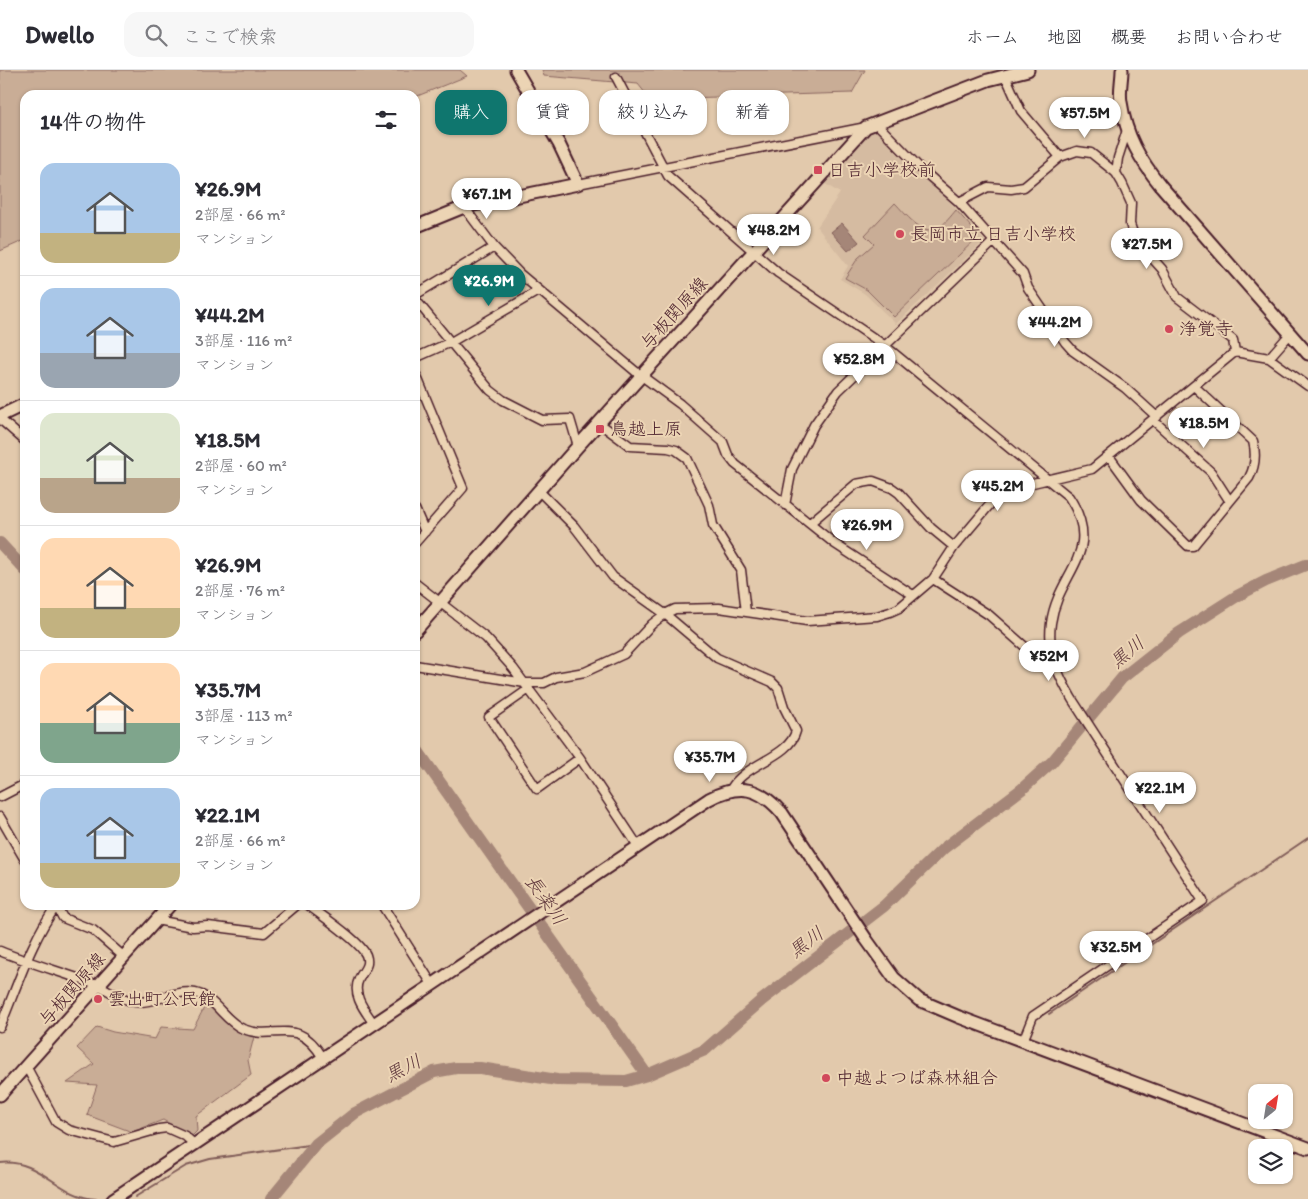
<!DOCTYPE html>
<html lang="ja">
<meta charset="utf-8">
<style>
:root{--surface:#fff;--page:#f7f7f7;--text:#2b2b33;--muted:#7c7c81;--line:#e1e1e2;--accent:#0f766e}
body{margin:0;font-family:Itim,"Klee One",sans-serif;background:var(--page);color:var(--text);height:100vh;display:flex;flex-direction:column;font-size:19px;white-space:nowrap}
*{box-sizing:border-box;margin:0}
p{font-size:16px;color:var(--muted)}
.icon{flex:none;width:28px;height:28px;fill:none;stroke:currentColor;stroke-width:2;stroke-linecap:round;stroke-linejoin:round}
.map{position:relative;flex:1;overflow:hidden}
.sheet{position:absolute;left:20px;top:20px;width:400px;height:820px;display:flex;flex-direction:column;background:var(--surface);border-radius:15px;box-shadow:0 1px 4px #0004}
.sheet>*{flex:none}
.guide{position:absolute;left:435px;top:20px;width:475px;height:45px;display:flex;gap:10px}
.needle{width:32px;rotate:30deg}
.controls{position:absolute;left:1248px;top:1014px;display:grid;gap:10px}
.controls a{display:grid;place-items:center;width:45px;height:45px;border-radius:10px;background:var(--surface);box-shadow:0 1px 4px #0004;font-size:25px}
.price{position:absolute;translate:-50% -42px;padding:0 11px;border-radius:18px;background:#fff;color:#222;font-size:16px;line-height:32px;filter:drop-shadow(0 1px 2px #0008)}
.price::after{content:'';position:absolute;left:50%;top:30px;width:15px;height:11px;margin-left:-8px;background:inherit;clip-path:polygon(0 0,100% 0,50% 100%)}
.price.on{background:var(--accent);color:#fff}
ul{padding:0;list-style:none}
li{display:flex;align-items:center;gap:15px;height:125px;padding:0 20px}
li+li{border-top:1px solid var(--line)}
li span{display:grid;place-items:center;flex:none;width:140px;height:100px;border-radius:15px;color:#555}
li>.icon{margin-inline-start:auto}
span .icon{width:60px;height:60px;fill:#fffc;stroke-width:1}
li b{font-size:21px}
h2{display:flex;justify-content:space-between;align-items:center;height:60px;padding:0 20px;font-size:21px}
.tag{padding:0 18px;border-radius:15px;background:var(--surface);box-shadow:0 1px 4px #0004;font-size:18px;line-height:45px}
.tag.on{background:var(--accent);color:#fff}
header{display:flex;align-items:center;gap:30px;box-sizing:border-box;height:70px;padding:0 25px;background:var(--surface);border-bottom:1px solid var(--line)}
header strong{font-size:24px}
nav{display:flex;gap:28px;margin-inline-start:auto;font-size:18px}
.search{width:350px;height:45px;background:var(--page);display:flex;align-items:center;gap:12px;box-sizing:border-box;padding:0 18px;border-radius:15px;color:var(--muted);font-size:19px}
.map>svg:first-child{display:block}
.built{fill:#d5bba1}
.green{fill:#c9ad96;stroke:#8a6660}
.water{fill:#a58678;stroke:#815d59}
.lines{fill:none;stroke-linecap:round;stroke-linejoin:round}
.stream{stroke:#815d59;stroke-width:2}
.river{stroke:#a58678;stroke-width:12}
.street-casing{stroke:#4a1f2b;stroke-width:11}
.secondary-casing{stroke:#4a1f2b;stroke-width:15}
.street{stroke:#ecd4b4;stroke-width:8}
.secondary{stroke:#ecd4b4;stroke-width:11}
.poi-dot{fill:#d1495b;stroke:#ecd4b4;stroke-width:2}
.labels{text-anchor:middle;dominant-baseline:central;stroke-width:4;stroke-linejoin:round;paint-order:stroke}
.poi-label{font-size:18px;fill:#4a1f2b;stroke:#ecd4b4;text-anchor:start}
.street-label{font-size:18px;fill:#4a1f2b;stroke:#ecd4b4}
.water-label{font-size:19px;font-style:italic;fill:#61393e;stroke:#ecd4b4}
</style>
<header>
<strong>Dwello</strong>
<div class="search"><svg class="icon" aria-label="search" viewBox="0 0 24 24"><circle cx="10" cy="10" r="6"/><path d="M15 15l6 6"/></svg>ここで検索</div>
<nav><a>ホーム</a><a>地図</a><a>概要</a><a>お問い合わせ</a></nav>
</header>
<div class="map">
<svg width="1308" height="1129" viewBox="0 0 1308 1129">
<rect width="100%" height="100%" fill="#e2c9ac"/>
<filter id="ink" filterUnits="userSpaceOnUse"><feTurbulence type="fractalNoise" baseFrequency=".02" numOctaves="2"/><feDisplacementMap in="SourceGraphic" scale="10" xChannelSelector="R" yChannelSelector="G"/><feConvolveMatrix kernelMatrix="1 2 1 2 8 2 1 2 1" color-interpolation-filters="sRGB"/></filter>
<g filter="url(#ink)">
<!-- built -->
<path class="built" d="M871,60L876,61L911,98L947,129L984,171L896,254L865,224L840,209L848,196L817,157L840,123L822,112Z"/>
<!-- green -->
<path class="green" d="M0,0H460L467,6L415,27V25H25V170L0,181Z
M542,0H865L852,23L650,29L638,14L544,6Z
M895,133C905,143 922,167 938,158C945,154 951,146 956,140L979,166L894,247L867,220L845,208L858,188L874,174L865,165Z
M216,929L254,967L248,990L251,1005L196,1046L197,1061L192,1066L163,1050L132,1062L87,1045L97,1015L67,1013L94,994L77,978L97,957L113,962L155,969L161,957L193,959L205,936Z"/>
<!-- water -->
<path class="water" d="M842,153L859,172L848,181L831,162Z"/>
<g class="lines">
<!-- stream -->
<path class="stream" d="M1049,944L1308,768
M0,1093C40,1088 59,1127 96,1129
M135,1127L186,1096L210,1089L316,1074"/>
<!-- river -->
<path class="river" d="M0,473L25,500
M415,677L647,1005
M271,1129L316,1074L355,1043L434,1002L456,998H480L557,1010L626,1011L647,1005L705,980L762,930L884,836L944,778L1022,719L1052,692L1122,608L1146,589L1179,563L1237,526L1266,511L1308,494"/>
<defs>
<path id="street" d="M1005,5L1021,41L1060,87
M616,7L668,106L778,203L884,275L1069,427C1105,482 1058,502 1051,553C1047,582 1058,605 1072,629L1203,831L1033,946L1023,971
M876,53L920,98L959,132L1023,204L1028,218L1065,272L1073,281L1125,318L1157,347
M1116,103L1118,88L1127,60
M578,114L866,57
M959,132L988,117L1011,119L1024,117L1060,87L1077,81L1091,83L1116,103L1122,113L1131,133L1130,154L1135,169L1162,199L1177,227L1228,266L1233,270L1235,282
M464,137L494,177L520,204L635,301L680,334L723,372L728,385L735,394L835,474L913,525
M415,225L494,177
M415,229L490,320L503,330L542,350L570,349L578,376
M415,288L451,272L538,221
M1269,288L1290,264
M415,302L463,418L415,473
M0,349L25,371
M1153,350L1211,402L1229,430
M599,353L630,376L668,378L676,380L687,388L709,435L713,455L741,500L746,542
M1109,386L1141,430L1188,476H1193L1249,408C1255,397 1256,383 1253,371L1194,316
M539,421L574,456L613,507L665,544L717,588L772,612L778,618L784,637L796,661C789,688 745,693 731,719
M785,435L792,399L814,355L838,321L993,172
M415,439L425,462
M810,453L856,414L873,411L892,418L899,423L931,458L954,477
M933,509L989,545L1031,582L1052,583
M415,513L486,568L513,598L580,688L638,776
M415,595L525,613H544L556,607L585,602L624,584L652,554L665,544L675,539L719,538L807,551L877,546L890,542L899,538L933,509L954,477L998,425L1016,417L1092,399L1235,282L1269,288L1308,316
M529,619L489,647L537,719L580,688
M0,727L25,714
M0,747L25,790
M56,835L63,848L93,860L123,886
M308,835C321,845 360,871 366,885C370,896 363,900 359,909C351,925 366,942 374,954
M382,835L432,914
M156,850L193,857L208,856L264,863L297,835
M0,881C32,894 65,903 97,915C109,920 122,930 135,932C155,934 174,919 195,923C215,927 224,951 243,959C276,972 297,944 323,988
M0,957C17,917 31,870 57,835
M26,996L56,1052L69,1060L114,1072L159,1059L167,1058L185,1066L194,1074"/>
<path id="secondary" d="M1122,0C1122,10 1119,21 1121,32C1126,66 1140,90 1161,116L1308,284
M415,157L464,137L578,114L559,74L516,0
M0,346L25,334
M415,561L578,376L866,57L988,10L1028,0
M0,1025L170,835
M113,1129L709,729C740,713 759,717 782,743L866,869L894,908L919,930L959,947L1308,1078"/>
</defs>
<!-- street casing -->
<use href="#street" class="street-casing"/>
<!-- secondary casing -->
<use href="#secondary" class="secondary-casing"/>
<!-- street -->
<use href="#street" class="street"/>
<!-- secondary -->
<use href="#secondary" class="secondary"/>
</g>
</g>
<!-- markers -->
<g class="poi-dot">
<rect x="813" y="95" width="10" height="10" rx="2.5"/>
<circle cx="900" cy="164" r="5"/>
<circle cx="1169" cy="259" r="5"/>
<rect x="595" y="354" width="10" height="10" rx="2.5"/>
<circle cx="98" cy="929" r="5"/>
<circle cx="826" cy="1008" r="5"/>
</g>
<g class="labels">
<!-- poi labels -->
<g class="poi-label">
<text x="828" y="100">日吉小学校前</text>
<text x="910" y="164">長岡市立 日吉小学校</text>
<text x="1179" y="259">浄覚寺</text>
<text x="610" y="359">鳥越上原</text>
<text x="108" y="929">雲出町公民館</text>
<text x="836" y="1008">中越よつば森林組合</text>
</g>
<!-- street labels -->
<g class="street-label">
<text transform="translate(674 243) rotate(-48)">与板関原線</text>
<text transform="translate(72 919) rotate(-49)">与板関原線</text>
</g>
<!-- water labels -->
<g class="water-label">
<text transform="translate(1127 582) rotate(-40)">黒川</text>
<text transform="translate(546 830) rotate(55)">長楽川</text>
<text transform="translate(806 872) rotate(-37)">黒川</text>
<text transform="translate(403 998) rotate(-27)">黒川</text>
</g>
</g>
</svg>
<div class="controls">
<a><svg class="needle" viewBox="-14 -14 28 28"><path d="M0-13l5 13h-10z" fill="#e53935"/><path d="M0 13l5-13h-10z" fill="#7c7c81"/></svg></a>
<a><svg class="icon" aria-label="layers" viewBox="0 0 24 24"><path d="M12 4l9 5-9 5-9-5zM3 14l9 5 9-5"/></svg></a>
</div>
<b class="price" style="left:1085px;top:69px">¥57.5M</b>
<b class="price" style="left:487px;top:150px">¥67.1M</b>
<b class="price" style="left:774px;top:186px">¥48.2M</b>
<b class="price" style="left:1147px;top:200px">¥27.5M</b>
<b class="price on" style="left:489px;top:237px">¥26.9M</b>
<b class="price" style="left:1055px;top:278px">¥44.2M</b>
<b class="price" style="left:859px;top:315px">¥52.8M</b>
<b class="price" style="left:1204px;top:379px">¥18.5M</b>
<b class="price" style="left:998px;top:442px">¥45.2M</b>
<b class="price" style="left:867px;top:481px">¥26.9M</b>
<b class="price" style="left:1049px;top:612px">¥52M</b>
<b class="price" style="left:710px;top:713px">¥35.7M</b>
<b class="price" style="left:1160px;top:744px">¥22.1M</b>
<b class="price" style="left:1116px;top:903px">¥32.5M</b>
<div class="guide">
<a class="tag on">購入</a>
<a class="tag">賃貸</a>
<a class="tag">絞り込み</a>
<a class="tag">新着</a>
</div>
<section class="sheet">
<h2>14件の物件<svg class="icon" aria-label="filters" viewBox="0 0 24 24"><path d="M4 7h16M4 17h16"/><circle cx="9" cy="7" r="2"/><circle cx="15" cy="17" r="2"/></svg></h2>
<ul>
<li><span style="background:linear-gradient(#a9c7e8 70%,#c2b280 0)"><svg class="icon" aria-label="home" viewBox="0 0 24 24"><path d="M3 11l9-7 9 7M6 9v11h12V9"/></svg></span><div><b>¥26.9M</b><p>2部屋 · 66 m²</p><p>マンション</p></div></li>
<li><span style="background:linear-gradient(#a9c7e8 65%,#9aa5b1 0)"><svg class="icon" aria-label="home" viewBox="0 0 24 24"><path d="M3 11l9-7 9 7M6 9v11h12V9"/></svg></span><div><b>¥44.2M</b><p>3部屋 · 116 m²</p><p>マンション</p></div></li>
<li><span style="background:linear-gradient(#dfe7d0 65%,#b9a48a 0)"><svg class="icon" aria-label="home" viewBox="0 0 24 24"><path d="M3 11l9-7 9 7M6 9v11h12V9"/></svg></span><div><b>¥18.5M</b><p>2部屋 · 60 m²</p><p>マンション</p></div></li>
<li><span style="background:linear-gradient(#ffd9b3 70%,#c2b280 0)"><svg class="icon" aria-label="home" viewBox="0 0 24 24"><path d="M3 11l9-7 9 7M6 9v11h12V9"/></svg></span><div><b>¥26.9M</b><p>2部屋 · 76 m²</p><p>マンション</p></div></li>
<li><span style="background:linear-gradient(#ffd9b3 60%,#7fa58c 0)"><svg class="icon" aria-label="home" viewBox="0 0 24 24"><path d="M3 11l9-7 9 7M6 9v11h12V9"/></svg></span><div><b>¥35.7M</b><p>3部屋 · 113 m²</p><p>マンション</p></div></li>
<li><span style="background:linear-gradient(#a9c7e8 75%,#c2b280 0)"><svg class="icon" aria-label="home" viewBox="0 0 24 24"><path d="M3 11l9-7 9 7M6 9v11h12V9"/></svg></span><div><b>¥22.1M</b><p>2部屋 · 66 m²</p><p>マンション</p></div></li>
</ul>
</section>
</div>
